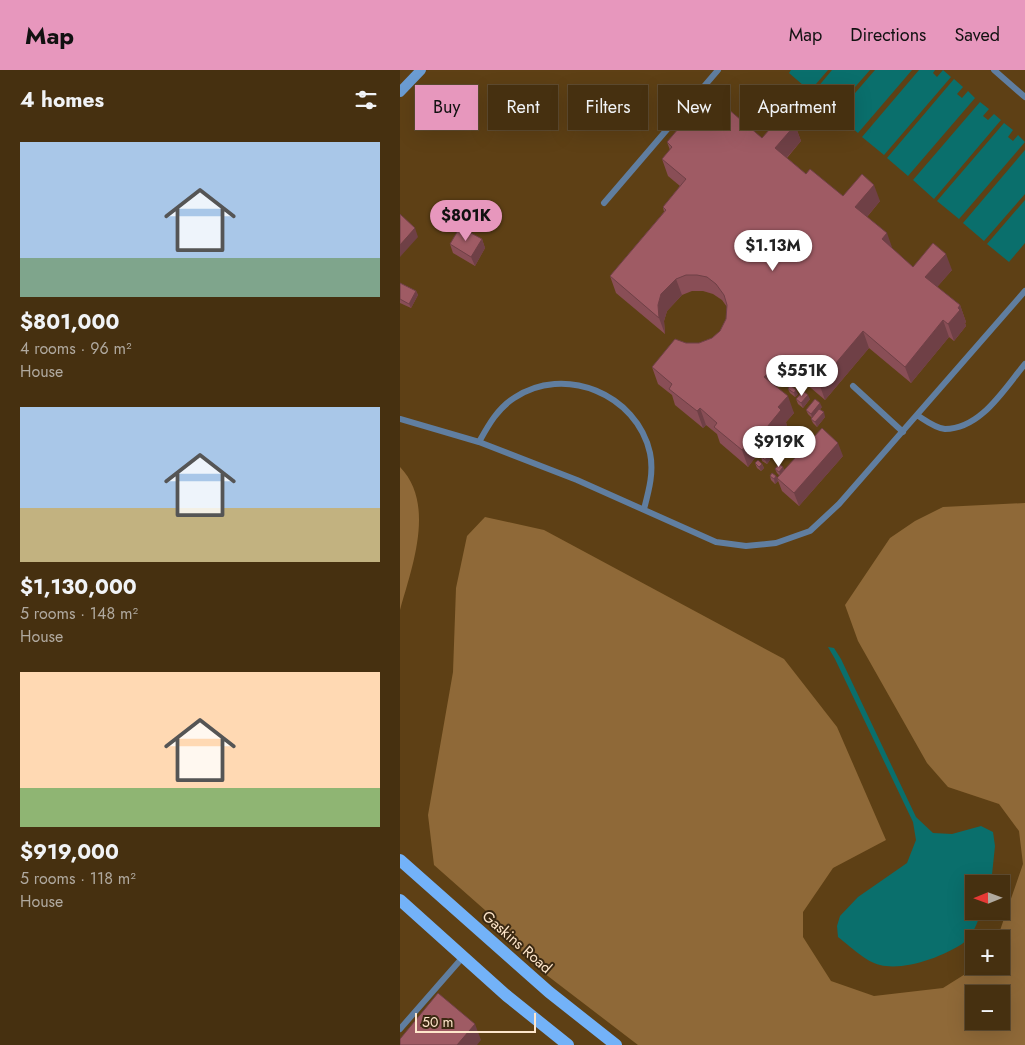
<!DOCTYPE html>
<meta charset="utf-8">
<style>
:root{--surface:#463010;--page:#4d3819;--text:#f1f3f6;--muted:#b0a99f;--line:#5e4b30;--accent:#e797bd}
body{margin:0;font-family:Jost,sans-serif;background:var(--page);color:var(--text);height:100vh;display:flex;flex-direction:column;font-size:19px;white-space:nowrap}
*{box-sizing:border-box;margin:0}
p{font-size:16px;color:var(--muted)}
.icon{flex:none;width:28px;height:28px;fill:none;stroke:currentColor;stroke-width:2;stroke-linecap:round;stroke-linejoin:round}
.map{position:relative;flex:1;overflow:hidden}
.side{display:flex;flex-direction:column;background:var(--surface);width:400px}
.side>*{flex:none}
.top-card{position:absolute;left:15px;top:15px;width:475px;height:45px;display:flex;gap:10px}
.needle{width:32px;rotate:269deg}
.buttons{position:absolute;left:565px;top:805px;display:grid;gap:10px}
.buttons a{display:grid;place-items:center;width:45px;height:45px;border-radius:0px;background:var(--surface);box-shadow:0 5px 20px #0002,0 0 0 1px var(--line);font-size:25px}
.scale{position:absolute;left:15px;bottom:12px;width:121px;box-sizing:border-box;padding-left:5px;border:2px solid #fee6cb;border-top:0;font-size:14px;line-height:18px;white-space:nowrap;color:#fee6cb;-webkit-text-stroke:4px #3b2912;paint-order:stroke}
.price{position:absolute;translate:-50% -42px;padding:0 11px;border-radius:18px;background:#fff;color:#222;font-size:16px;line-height:32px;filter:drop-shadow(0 1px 2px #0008)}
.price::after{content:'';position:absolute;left:50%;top:30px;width:15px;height:11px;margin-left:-8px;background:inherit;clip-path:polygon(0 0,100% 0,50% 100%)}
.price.on{background:var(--accent);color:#111}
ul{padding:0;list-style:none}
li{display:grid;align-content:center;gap:10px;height:265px;padding:0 20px}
li span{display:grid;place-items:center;height:155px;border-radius:0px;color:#555}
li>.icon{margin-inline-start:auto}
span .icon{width:90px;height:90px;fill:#fffc;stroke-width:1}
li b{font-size:21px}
h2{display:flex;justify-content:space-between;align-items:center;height:60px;padding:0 20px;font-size:21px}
.tag{padding:0 18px;border-radius:0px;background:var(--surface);box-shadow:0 5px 20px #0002,0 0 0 1px var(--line);font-size:18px;line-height:45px}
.tag.on{background:var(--accent);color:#111}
header{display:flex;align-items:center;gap:30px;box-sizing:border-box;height:70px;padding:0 25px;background:var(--accent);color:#111}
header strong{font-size:24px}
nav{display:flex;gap:28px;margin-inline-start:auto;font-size:18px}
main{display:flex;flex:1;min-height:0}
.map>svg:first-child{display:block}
.forest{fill:#8f6938;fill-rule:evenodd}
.water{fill:#0a6f6c}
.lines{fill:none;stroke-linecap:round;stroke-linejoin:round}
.lane{stroke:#607ea0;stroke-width:6}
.secondary{stroke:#6b9cd2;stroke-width:10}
.primary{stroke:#73b2f8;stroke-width:12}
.wall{fill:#894e56}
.shaded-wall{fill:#6f4046}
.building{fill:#9f5b64;stroke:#6f4046}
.labels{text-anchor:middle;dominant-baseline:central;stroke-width:4;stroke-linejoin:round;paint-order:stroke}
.street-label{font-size:15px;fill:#fee6cb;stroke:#3b2912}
</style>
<header>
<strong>Map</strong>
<nav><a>Map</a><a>Directions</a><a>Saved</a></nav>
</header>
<main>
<section class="side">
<h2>4 homes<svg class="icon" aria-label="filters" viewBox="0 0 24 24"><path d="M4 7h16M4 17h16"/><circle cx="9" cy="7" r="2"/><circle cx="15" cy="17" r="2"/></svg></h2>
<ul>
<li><span style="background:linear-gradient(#a9c7e8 75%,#7fa58c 0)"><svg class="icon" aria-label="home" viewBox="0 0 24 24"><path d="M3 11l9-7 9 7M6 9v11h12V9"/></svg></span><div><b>$801,000</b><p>4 rooms · 96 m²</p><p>House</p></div></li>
<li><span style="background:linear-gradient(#a9c7e8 65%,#c2b280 0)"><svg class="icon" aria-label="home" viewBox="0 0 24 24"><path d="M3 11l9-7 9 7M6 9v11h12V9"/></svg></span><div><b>$1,130,000</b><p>5 rooms · 148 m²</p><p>House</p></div></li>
<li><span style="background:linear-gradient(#ffd9b3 75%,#8fb573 0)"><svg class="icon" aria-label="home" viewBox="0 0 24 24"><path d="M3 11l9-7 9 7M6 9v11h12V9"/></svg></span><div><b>$919,000</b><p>5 rooms · 118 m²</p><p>House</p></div></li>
</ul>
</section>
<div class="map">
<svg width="625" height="975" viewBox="0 0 625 975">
<rect width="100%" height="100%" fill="#5e4015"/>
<!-- forest -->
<path class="forest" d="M0,397C36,434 12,497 0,540Z
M625,433V975H238L140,900L122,882L103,856L34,795L28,745L53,602L56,518L67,466L85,447L144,460L384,589L437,657L486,770L433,798L403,842V867L431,911L474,926L543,918L578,896H601V869H597L623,794L619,761L599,734L548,717L527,693L458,571L445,535L490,468L515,451L543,437ZM574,924H601V951H574Z"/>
<!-- water -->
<path class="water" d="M391,0H428L410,21L389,3Z
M432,0H470L433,42L412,24Z
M475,0H512L458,63L436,45Z
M519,0H535L533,3L537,7L543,0L551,7L484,85L462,67Z
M554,9L563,17L557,24L562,28L568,21L575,28L508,106L487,88Z
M580,32L589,39L583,46L588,50L594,44L601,50L534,129L513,110Z
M604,53L613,60L608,67L613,71L618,65L625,72L559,149L537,131Z
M625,80V124L584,171L563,153Z
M625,130V173L609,192L587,174Z
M428,577L434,578L441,589L516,747L533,763L552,764L581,756L593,762L595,776L591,814H574V841H581C578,853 572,867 562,874C542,887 504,901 480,895C466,892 450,876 438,867L437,856L440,846L458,827L507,793L516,770L513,752L435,589Z"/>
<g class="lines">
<!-- lane -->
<path class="lane" d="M594,0L625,27
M204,133L318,0
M453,316L503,362
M517,345C525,350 535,358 545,359C581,359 604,319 625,294
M0,349L79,372L177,410L316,472L346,476L376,473L410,461L439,434L625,221
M79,372C88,356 97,339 114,328C164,294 237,324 250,383C254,402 249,420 244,439
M0,959L63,887"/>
<!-- secondary -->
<path class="secondary" d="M0,22L21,0"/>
<!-- primary -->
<path class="primary" d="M0,790L149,922L216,975
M0,830L107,926L168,975"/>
</g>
<!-- wall -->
<path class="wall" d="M288,55L362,68L395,55L401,71L387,88L406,104L443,126L480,131L467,147L492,178L513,197L552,200L537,217L560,235L566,252L565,253L566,256L554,271L549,267L511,313L469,278L425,330L391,301L376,317L394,343L386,352L387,357V358L392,365L385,374L381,370L379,367L365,383L369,385L370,390L367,394L362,391L361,386L363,383L360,381L348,397L320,373L317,364L306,355L303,358L275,335L272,325L258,314L252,297L286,273H299L312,268L320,261L326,249L327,237L322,230L313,224L303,221H292L282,225L267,241L264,251L265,264L216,223L210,206L264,142L263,137L280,116L268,106L262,89L270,80L267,72Z
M82,169L85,178L75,196L53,183L50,174Z
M0,213L16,221L18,225L11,238L0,233Z
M394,311L403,317L401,320L396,316Z
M388,319L398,324L395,327L390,323Z
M396,329H410L403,338L398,334Z
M422,337L420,339L425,347L417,357L413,353L411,349L412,348L408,344L406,340Z
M388,373H402L395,382L390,378Z
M443,386L399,436L382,421L377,408L380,406L377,403L375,399L383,397L384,401Z
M355,393L362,394L364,398L361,401L357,398Z
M370,406H376L378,411L375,414L371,410Z"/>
<!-- shaded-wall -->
<path class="shaded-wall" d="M395,55L401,71L381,94L375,78Z
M474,115L480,131L461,154L455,137Z
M15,158L18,167L0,187V175Z
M487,163L493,180L482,169Z
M82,169L85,178L75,196L71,187Z
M546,184L552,200L531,224L525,207Z
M276,209L282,225L267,241L264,251L265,264L259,248L258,235L261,224Z
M16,221L18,225L11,238L9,234Z
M560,235L566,252L565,253L566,256L554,271L548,254Z
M543,250L549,267L511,313L505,297Z
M463,261L469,278L425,330L419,313Z
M385,285L391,301L370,324L364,307Z
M401,313L403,317L401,320L399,315Z
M396,320L398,324L395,327L394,323Z
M408,325L410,329L403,338L401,333Z
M388,326L394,343L386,352L387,357L364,384L358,368L378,337Z
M420,333L422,337L412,348L411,344Z
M300,338L306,355L303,358L297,341Z
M424,342L425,347L417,357L415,352Z
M390,361L392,365L385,374L383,369Z
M354,365L360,381L348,397L342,380Z
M400,369L402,373L395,382L393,377Z
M438,373L443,386L399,436L394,423Z
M369,385L370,390L367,394L365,390Z
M362,394L364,398L361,401L359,397Z
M383,397L384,402L381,407L379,402Z
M376,406L378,411L375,414L374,409Z
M75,954L81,970L77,975H57Z"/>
<!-- building -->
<path class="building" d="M313,26L362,68L383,44L395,55L375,78L406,104L410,99L443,126L462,104L474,115L455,137L487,163L482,169L513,197L533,173L546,184L525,207L560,235L558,238L560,240L548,254L543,250L505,297L463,261L419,313L385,285L364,307L388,326L378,337L381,340L358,368L354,365L342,380L314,357L317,353L300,338L297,341L269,319L272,314L252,297L275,269L286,273H299L312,268L320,261L326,249L327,235L324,225L316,214L307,207L297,205H286L276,209L261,224L258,235L259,248L210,206L266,140L263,137L286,109L262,89L272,77L267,72L284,52L288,55Z
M0,144L15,158L0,175Z
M60,157L82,169L71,187L50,174Z
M0,213L16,221L9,234L0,229Z
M396,309L401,313L399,315L394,311Z
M390,315L396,320L394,323L388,319Z
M403,321L408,325L401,333L396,329Z
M415,329L420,333L411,344L406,340Z
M419,339L424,342L415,352L411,349Z
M386,357L390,361L383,369L379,365Z
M422,358L438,373L394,423L377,408Z
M395,365L400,369L393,377L388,373Z
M364,382L369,385L365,390L361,386Z
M358,390L362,394L359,397L355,393Z
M379,394L383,397L379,402L375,399Z
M372,403L376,406L374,409L370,406Z
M38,923L75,954L57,975H0V969Z"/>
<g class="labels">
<!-- street labels -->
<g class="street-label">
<text transform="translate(117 872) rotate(41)">Gaskins Road</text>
</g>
</g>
</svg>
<div class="buttons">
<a><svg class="needle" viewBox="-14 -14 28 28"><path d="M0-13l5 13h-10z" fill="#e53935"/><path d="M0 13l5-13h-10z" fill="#b0a99f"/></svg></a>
<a>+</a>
<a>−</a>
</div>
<div class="scale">50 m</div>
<b class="price on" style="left:66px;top:172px">$801K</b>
<b class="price" style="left:373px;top:202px">$1.13M</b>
<b class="price" style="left:402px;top:327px">$551K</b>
<b class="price" style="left:379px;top:398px">$919K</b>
<div class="top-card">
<a class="tag on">Buy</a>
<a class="tag">Rent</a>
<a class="tag">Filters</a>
<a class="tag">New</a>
<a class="tag">Apartment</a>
</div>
</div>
</main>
